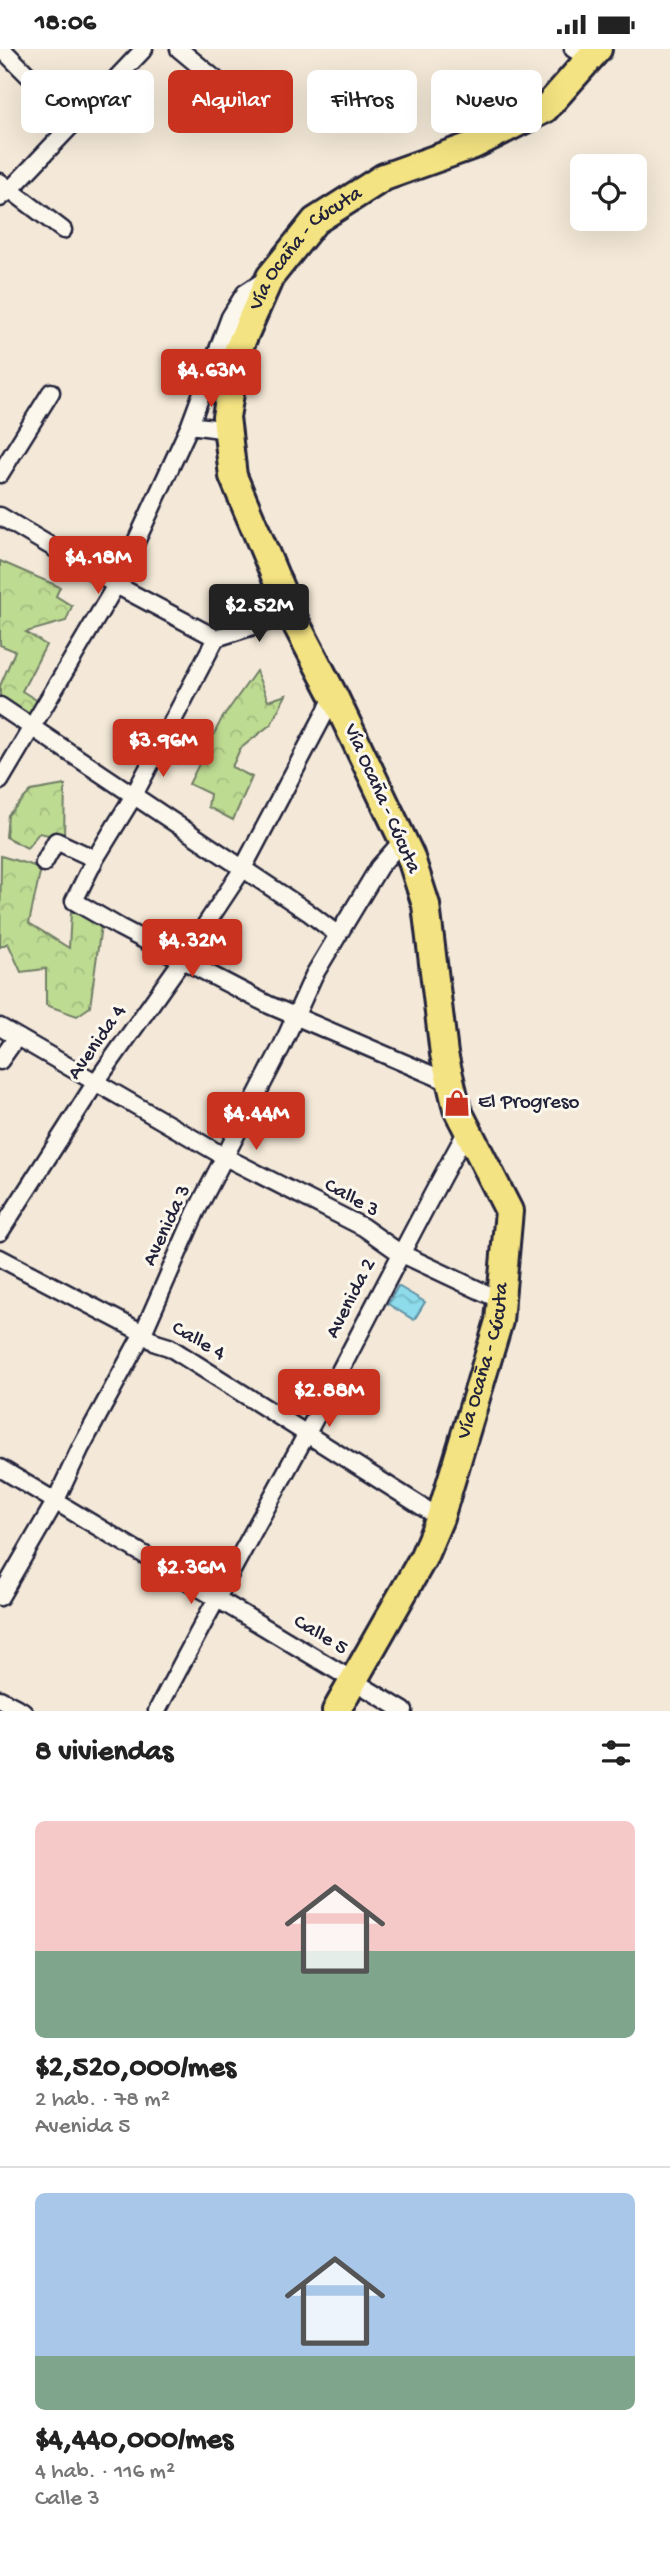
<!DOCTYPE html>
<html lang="es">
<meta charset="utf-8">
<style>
:root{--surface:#fff;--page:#f6f6f6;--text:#222;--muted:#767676;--line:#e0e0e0;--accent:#c8321e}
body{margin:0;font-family:"Gochi Hand",sans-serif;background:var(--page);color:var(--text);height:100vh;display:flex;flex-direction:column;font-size:26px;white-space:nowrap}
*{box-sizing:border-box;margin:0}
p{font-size:23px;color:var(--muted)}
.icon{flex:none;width:38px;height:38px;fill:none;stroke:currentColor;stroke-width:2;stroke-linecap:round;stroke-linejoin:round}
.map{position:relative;height:1662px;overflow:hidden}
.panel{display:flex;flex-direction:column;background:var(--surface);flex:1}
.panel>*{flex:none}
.hud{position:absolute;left:21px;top:21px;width:628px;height:63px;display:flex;gap:14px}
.tools{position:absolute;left:570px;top:105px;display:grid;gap:14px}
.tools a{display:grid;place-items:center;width:77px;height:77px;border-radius:10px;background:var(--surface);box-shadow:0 7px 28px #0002;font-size:35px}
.price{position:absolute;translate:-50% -60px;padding:0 16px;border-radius:7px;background:var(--accent);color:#fff;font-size:23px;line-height:46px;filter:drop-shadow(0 2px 4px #0008)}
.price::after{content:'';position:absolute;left:50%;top:42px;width:21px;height:16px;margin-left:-10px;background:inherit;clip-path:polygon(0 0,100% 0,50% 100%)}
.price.on{background:#222;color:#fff}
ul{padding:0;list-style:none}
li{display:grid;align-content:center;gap:14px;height:371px;padding:0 35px}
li+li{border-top:2px solid var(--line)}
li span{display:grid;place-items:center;height:217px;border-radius:10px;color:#555}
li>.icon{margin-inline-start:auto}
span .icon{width:126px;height:126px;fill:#fffc;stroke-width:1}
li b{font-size:30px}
h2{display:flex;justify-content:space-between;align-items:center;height:84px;padding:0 35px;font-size:30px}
.chip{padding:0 24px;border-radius:10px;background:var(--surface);box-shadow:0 7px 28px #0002;font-size:24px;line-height:63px}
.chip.on{background:var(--accent);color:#fff}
.status{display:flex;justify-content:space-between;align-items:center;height:49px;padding:0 35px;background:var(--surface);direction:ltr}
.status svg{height:19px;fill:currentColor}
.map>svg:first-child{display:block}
.forest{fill:url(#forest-crowns);stroke:#707e66;stroke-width:2}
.water{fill:url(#water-waves);stroke:#6291a5;stroke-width:2}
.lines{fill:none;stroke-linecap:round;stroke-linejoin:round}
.minor-casing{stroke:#22223b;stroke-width:21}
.primary-casing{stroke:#22223b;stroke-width:32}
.minor{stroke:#fbf7ec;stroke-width:16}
.primary{stroke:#f4e382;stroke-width:26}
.labels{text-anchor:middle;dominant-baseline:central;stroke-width:6;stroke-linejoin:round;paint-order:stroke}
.street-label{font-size:21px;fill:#22223b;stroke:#fbf7ec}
.poi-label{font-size:21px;fill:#22223b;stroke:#fbf7ec;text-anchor:start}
</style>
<div class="status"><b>18:06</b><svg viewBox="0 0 49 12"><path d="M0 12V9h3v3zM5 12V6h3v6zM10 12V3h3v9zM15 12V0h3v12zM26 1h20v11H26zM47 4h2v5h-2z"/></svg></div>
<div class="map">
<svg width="670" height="1662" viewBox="0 0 670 1662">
<defs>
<pattern id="forest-crowns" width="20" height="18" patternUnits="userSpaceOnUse" patternTransform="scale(1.75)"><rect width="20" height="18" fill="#bedb92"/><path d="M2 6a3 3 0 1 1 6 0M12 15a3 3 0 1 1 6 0" fill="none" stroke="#a3bc7f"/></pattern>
<pattern id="water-waves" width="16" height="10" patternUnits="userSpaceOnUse" patternTransform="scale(1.75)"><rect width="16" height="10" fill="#8ddbeb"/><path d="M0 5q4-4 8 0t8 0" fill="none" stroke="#79bcca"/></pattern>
</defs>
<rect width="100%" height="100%" fill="#f4e9d8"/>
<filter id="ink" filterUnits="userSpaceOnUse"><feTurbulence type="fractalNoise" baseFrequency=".0143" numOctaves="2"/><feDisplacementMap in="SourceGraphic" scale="14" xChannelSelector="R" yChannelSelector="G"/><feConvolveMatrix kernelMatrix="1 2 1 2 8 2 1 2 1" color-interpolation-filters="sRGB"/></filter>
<g filter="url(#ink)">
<!-- forest -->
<path class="forest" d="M0,512L60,538L56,547L72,557L66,572L26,583L46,596L22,642L41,654L31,669L0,648V637L15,602L0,596Z
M256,622L268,652L286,646L271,675L240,700L232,718L252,728L233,771L208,758L210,745L189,735L221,671Z
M65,736L64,789L39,784L27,799L6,788L8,766L31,742Z
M1,807L41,819L29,874L69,899L71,863L102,869L90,958L77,967L46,956V920L21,923L8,894L0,898Z"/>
<!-- water -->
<path class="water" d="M398,1237L425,1253L414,1271L388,1255Z"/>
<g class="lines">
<defs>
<path id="minor" d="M2,0L29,27L81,67
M179,0L238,49
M573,0L592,10
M0,133L63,181
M0,149L9,142L144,0
M190,376L228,381
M0,425L51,343
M0,467L116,536L216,589
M291,565L216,589L133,748L95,810L74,852L119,878L269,956L451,1034
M0,657L308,863L338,886
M0,732L116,536L190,376L230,268L245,244L268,229
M44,814L56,792L95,810
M0,978L225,1108L363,1178L400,1204L500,1251
M0,1012L17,988
M0,1183L96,1033L183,910L242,821L334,647
M0,1209L143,1284L156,1294L169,1298L440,1469
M0,1419L404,1662
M0,1548L55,1453L80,1400L143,1284L196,1163L282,997L314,926L379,818L402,792
M0,1650L23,1662
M157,1662C205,1569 256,1478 306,1386C361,1284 412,1181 468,1080"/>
<g id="primary">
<path id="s1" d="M336,1662L423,1509L440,1469L499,1272L509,1162L457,1060L444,1005L426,856L410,806L334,647L291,565L233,427L226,368L237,303L270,228L315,172L384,128L474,96L545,60L598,0"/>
</g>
</defs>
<!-- minor casing -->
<use href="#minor" class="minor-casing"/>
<!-- primary casing -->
<use href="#primary" class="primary-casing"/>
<!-- minor -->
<use href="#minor" class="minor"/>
<!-- primary -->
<use href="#primary" class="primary"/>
</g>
</g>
<!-- icons -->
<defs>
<symbol id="shop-bare" viewBox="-9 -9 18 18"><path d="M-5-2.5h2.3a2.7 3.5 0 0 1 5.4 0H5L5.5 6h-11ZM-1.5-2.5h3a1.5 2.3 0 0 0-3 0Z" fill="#c8321e" stroke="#fbf7ec" stroke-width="2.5" paint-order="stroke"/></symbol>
</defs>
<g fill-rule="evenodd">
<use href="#shop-bare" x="438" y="1035" width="38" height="38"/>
</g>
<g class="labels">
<!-- street labels -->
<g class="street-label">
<text stroke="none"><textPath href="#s1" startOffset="1580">Vía Ocaña - Cúcuta</textPath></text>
<text transform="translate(381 750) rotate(66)">Vía Ocaña - Cúcuta</text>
<text transform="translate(98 994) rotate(-55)">Avenida 4</text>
<text transform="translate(351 1150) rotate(29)">Calle 3</text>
<text transform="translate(168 1177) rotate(-65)">Avenida 3</text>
<text transform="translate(352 1250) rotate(-63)">Avenida 2</text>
<text transform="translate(198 1293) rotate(30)">Calle 4</text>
<text stroke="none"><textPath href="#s1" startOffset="383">Vía Ocaña - Cúcuta</textPath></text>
<text transform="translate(320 1587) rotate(31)">Calle 5</text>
</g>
<!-- poi labels -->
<g class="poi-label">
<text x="478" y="1054">El Progreso</text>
</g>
</g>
</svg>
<div class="tools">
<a><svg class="icon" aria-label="locate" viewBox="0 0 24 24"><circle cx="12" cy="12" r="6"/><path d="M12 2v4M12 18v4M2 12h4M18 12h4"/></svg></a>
</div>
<b class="price" style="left:211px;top:360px">$4.63M</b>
<b class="price" style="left:98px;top:547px">$4.18M</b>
<b class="price on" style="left:259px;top:595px">$2.52M</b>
<b class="price" style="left:163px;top:730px">$3.96M</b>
<b class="price" style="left:192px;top:930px">$4.32M</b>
<b class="price" style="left:256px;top:1103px">$4.44M</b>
<b class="price" style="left:329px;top:1380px">$2.88M</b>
<b class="price" style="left:191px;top:1557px">$2.36M</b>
<div class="hud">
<a class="chip">Comprar</a>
<a class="chip on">Alquilar</a>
<a class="chip">Filtros</a>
<a class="chip">Nuevo</a>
</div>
</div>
<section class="panel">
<h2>8 viviendas<svg class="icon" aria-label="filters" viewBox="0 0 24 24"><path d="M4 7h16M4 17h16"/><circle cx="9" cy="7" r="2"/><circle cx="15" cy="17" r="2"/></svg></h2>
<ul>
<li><span style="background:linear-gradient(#f6c9c9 60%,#7fa58c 0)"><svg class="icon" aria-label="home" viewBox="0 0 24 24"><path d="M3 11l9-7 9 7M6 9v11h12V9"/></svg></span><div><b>$2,520,000/mes</b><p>2 hab. · 78 m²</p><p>Avenida 5</p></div></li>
<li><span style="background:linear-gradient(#a9c7e8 75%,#7fa58c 0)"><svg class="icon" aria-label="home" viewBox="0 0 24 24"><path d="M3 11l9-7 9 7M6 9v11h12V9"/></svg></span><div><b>$4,440,000/mes</b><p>4 hab. · 116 m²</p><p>Calle 3</p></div></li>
</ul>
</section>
